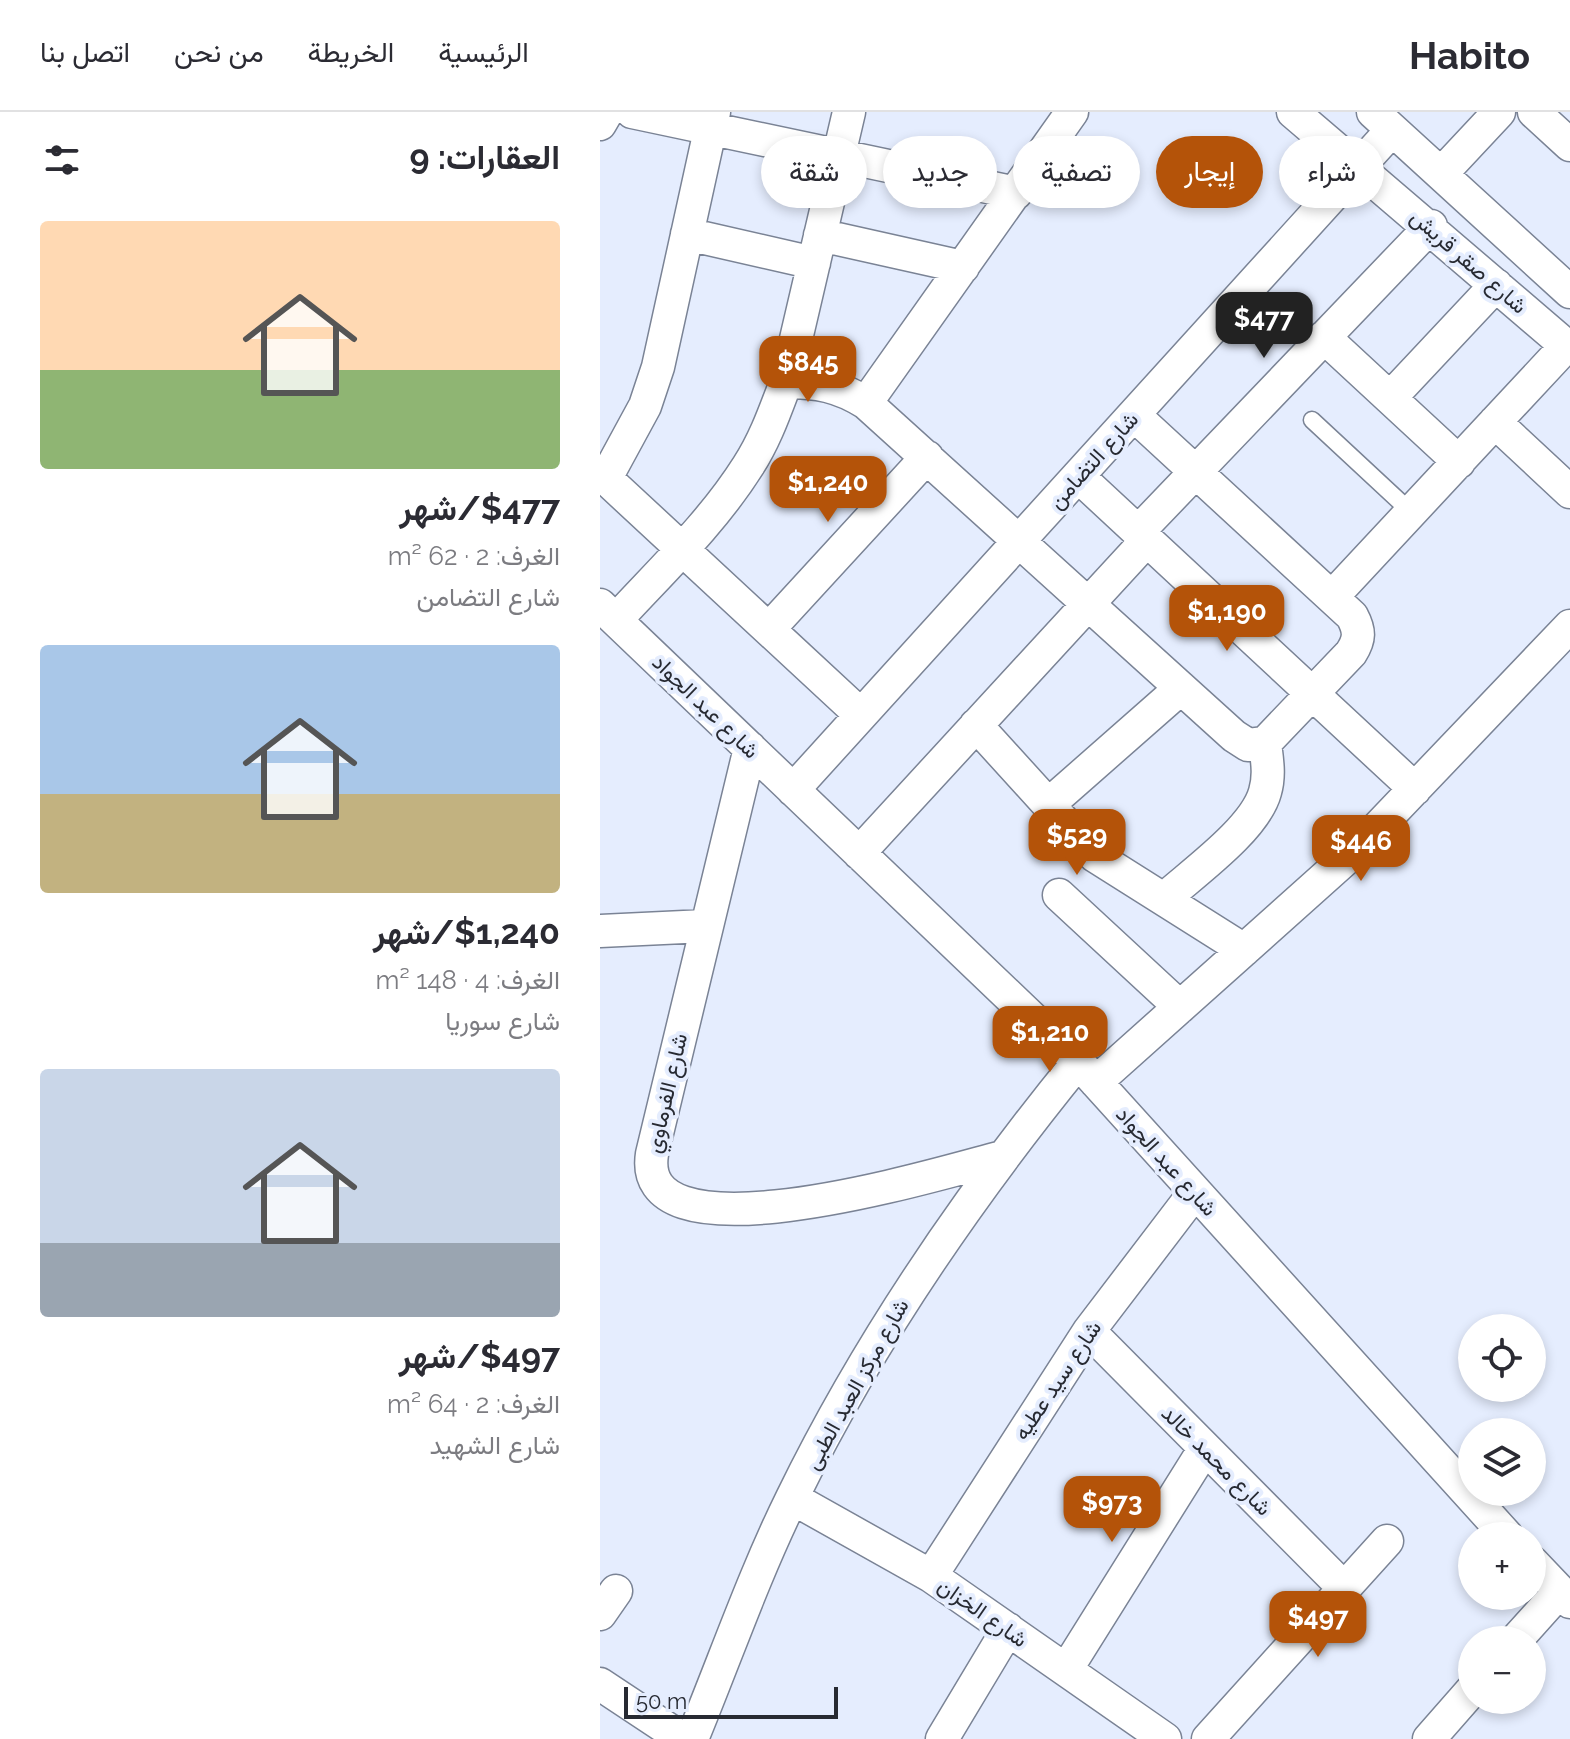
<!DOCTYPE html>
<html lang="ar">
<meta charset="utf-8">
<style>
:root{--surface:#fff;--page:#f2f2f3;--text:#2b2b33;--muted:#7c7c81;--line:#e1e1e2;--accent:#b45309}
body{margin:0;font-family:Raleway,Vazirmatn,sans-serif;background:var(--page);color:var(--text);direction:rtl;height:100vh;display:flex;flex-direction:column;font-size:30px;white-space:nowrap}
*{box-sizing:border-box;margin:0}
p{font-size:26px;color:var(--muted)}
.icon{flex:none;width:44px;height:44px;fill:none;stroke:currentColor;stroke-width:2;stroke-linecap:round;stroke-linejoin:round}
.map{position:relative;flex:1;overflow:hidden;direction:ltr}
.details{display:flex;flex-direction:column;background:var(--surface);width:600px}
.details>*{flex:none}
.top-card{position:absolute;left:24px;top:24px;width:760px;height:72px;direction:rtl;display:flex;gap:16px}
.buttons{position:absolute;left:858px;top:1202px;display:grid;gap:16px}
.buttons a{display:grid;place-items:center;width:88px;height:88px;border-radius:50%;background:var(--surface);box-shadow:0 4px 12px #0003;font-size:40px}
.scale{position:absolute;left:24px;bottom:20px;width:214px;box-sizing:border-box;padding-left:8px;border:4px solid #272a32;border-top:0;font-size:22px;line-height:28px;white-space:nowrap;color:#272a32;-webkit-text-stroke:6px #e5edfe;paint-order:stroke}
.price{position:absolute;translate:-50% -68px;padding:0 18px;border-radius:16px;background:var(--accent);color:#fff;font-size:26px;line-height:52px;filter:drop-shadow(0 2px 4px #0008)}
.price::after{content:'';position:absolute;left:50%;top:48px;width:24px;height:18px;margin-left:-12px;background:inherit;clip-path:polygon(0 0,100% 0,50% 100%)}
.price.selected{background:#222;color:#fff}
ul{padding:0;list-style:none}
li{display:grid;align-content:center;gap:16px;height:424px;padding:0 40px}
li span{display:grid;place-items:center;height:248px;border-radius:8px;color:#555}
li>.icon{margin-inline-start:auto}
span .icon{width:144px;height:144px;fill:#fffc;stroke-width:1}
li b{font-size:34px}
h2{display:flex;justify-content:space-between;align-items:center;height:96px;padding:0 40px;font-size:34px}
.chip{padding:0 28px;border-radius:36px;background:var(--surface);box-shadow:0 4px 12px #0003;font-size:28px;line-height:72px}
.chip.selected{background:var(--accent);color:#fff}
header{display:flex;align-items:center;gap:48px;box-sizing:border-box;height:112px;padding:0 40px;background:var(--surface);border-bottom:2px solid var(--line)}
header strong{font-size:38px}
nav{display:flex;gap:44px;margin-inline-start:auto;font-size:28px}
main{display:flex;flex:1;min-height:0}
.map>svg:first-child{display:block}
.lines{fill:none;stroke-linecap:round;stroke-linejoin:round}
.service-casing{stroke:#7a8395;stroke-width:19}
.minor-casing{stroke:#7a8395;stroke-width:35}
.service{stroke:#fff;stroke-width:16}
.minor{stroke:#fff;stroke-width:32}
.labels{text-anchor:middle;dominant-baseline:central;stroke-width:8;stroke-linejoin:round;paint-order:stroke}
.street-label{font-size:22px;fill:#272a32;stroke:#e5edfe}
</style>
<header>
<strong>Habito</strong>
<nav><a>الرئيسية</a><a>الخريطة</a><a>من نحن</a><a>اتصل بنا</a></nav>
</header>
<main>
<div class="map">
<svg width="970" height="1627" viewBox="0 0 970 1627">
<rect width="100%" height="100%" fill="#e5edfe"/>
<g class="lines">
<defs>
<path id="service" d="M712,308L811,400"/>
<path id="minor" d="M32,0L416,81
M693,0L970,237
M773,0L970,180
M934,0L970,33
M0,12L7,0
M841,62L899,0
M87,122L214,151
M220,123L363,155
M724,225L859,350
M186,270C217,270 239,274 266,291L634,624L648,633L665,631L751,541C760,527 760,519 752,504L534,303
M790,286L896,173
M266,291L472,0
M895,310L970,380
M0,361L261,603
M7,364L45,294L58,255L114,0
M478,364L815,677
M538,420L831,114
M732,485L966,234
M0,493L478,950L907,1424
M16,508C61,459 112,411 148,354C165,328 175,299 186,270L249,0
M169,517L327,345
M376,613L495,744L644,838
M150,636L52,1042C34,1156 347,1059 399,1046
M193,678L792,18
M448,693L581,576
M259,741L547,428
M459,783L580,895
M564,787C593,761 655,717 665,680C670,663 667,648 665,631
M0,819L105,814
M496,970L760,734L970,514
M489,1219L744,1476
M192,1386L331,1464L565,1627
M932,1450L970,1490
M331,1464L489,1219L595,1080
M0,1502L16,1479
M916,1528L960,1479
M466,1558L605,1336
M0,1572L83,1627
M92,1627C125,1547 154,1463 192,1386C269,1228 368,1085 478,950
M342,1627L408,1517
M608,1627L787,1429
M829,1627L872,1578"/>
</defs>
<!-- service casing -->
<use href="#service" class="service-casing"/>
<!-- minor casing -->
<use href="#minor" class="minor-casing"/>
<!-- service -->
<use href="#service" class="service"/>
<!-- minor -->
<use href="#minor" class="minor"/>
</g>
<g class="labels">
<!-- street labels -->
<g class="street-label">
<text transform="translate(869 149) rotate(41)">شارع صقر قريش</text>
<text transform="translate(493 348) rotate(-48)">شارع التضامن</text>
<text transform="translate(106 594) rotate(44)">شارع عبد الجواد</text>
<text transform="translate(66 981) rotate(-77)">شارع الفرماوي</text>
<text transform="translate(567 1049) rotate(48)">شارع عبد الجواد</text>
<text transform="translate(457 1268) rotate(-56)">شارع سيد عطيه</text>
<text transform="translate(256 1272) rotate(-61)">شارع مركز العبد الطبى</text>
<text transform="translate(617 1348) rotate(45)">شارع محمد خالد</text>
<text transform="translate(383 1500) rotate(35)">شارع الخزان</text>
</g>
</g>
</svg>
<div class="buttons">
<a><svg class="icon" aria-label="locate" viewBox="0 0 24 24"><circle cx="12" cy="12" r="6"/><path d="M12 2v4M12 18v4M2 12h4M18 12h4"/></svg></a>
<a><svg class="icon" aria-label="layers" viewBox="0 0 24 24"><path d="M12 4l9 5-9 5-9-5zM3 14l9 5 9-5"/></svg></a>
<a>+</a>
<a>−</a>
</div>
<div class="scale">50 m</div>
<b class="price selected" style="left:664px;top:248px">$477</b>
<b class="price" style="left:208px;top:292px">$845</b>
<b class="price" style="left:228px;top:412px">$1,240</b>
<b class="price" style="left:627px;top:541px">$1,190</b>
<b class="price" style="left:477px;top:765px">$529</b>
<b class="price" style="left:761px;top:771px">$446</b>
<b class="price" style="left:450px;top:962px">$1,210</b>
<b class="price" style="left:512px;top:1432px">$973</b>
<b class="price" style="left:718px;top:1547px">$497</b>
<div class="top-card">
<a class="chip">شراء</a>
<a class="chip selected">إيجار</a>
<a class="chip">تصفية</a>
<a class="chip">جديد</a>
<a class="chip">شقة</a>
</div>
</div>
<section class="details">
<h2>العقارات: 9<svg class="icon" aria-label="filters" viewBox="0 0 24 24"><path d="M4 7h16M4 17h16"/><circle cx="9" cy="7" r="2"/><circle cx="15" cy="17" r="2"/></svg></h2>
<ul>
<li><span style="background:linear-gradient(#ffd9b3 60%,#8fb573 0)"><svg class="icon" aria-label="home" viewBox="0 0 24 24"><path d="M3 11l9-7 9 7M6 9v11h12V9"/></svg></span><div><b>$477/شهر</b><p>الغرف: 2 · 62 m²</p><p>شارع التضامن</p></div></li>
<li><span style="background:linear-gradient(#a9c7e8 60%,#c2b280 0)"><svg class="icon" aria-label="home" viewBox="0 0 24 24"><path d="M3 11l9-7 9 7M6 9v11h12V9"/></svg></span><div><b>$1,240/شهر</b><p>الغرف: 4 · 148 m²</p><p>شارع سوريا</p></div></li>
<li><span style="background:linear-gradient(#c9d6e8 70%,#9aa5b1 0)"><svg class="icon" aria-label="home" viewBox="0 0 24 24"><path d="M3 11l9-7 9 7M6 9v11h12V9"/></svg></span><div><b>$497/شهر</b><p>الغرف: 2 · 64 m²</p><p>شارع الشهيد</p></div></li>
</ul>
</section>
</main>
